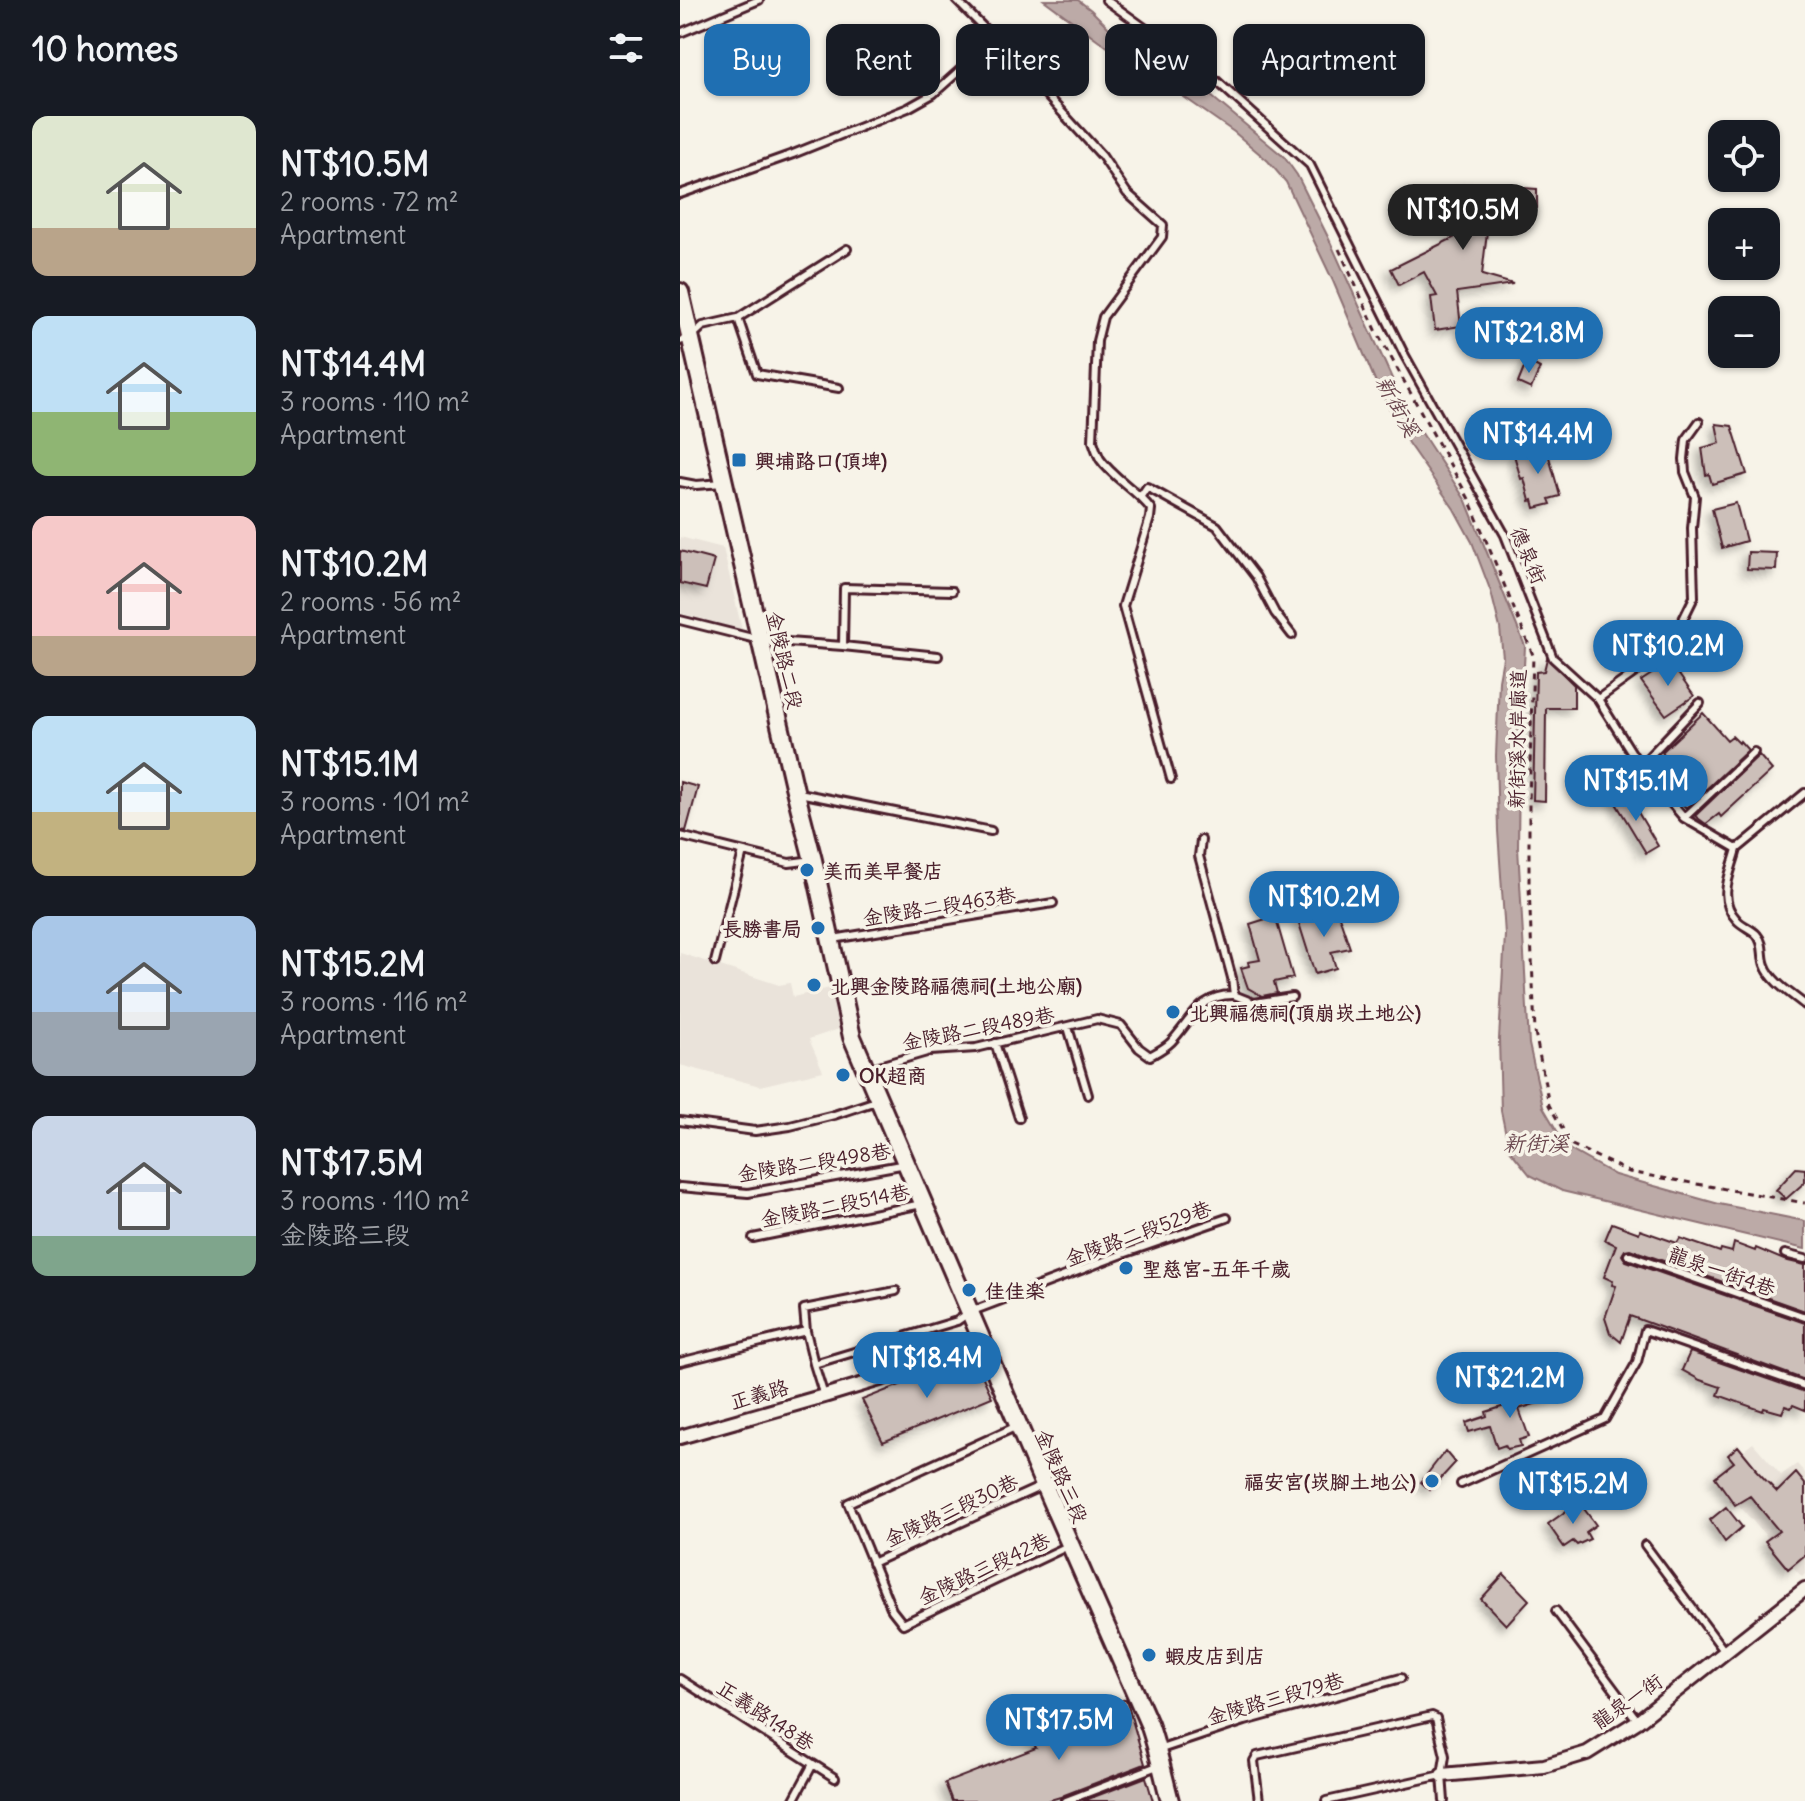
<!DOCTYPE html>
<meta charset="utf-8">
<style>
:root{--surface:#171b24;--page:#242831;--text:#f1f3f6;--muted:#9ea1a6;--accent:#1f6fb2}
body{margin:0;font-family:Delius,"LXGW WenKai TC",sans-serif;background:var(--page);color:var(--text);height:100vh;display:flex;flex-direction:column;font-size:30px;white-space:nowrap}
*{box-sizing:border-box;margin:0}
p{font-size:26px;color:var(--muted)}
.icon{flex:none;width:44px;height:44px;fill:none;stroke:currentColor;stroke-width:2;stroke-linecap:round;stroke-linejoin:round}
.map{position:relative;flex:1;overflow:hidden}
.side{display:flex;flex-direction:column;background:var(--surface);width:680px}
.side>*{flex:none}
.guide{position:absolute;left:24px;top:24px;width:760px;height:72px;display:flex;gap:16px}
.fabs{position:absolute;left:1028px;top:120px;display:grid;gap:16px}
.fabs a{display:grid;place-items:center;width:72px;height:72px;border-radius:16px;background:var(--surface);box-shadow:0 2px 6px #0004;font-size:40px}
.price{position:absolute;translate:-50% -68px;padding:0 18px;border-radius:28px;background:var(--accent);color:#fff;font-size:26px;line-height:52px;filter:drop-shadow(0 2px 4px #0008)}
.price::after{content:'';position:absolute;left:50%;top:48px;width:24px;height:18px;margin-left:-12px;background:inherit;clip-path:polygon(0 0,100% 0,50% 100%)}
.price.current{background:#222;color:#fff}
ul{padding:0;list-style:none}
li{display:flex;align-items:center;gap:24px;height:200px;padding:0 32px}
li span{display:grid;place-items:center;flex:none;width:224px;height:160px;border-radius:16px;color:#555}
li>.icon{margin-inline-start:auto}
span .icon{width:96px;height:96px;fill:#fffc;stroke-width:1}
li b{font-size:34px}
h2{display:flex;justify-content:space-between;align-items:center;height:96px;padding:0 32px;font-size:34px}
.pill{padding:0 28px;border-radius:16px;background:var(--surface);box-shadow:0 2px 6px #0004;font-size:28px;line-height:72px}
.pill.current{background:var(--accent);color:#fff}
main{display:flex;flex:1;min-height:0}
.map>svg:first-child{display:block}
.built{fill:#eae3da}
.water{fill:#bcaaa7;stroke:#8e7275;stroke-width:2}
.building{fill:#ccbfb9;stroke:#4a1f2b;stroke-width:2;filter:url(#shadow)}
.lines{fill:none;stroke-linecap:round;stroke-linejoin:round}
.service-casing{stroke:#4a1f2b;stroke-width:12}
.minor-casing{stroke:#4a1f2b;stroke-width:18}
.secondary-casing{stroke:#4a1f2b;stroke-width:22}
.path{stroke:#4a1f2b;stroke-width:3;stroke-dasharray:6 6;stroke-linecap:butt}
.service{stroke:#f7f3e8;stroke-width:6}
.minor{stroke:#f7f3e8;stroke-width:12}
.secondary{stroke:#f7f3e8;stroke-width:16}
.poi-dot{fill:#1f6fb2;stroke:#f7f3e8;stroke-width:3}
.labels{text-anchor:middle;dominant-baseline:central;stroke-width:7;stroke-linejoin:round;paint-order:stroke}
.poi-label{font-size:20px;font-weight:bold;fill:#4a1f2b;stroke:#f7f3e8;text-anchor:start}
.street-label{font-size:20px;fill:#4a1f2b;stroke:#f7f3e8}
.water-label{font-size:22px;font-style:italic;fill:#6c4950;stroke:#f7f3e8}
</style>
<main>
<section class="side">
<h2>10 homes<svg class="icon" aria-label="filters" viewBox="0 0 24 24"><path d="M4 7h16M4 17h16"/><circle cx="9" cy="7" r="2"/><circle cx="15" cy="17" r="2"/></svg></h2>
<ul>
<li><span style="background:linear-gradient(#dfe7d0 70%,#b9a48a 0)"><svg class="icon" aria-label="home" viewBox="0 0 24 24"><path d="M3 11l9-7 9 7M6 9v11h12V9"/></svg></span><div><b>NT$10.5M</b><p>2 rooms · 72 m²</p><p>Apartment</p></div></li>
<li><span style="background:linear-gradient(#bfe0f5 60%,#8fb573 0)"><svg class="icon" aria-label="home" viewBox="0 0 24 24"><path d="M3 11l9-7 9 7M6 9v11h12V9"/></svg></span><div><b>NT$14.4M</b><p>3 rooms · 110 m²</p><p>Apartment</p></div></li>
<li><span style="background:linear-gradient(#f6c9c9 75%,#b9a48a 0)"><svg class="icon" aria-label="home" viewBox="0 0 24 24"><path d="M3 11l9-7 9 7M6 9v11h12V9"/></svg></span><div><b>NT$10.2M</b><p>2 rooms · 56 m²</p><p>Apartment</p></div></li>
<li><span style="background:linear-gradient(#bfe0f5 60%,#c2b280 0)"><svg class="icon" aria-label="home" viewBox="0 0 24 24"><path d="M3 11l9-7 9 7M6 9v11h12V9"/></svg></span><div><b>NT$15.1M</b><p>3 rooms · 101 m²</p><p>Apartment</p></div></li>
<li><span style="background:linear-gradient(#a9c7e8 60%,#9aa5b1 0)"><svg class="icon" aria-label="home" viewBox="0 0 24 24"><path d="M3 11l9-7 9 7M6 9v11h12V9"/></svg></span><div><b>NT$15.2M</b><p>3 rooms · 116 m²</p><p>Apartment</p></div></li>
<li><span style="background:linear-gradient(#c9d6e8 75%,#7fa58c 0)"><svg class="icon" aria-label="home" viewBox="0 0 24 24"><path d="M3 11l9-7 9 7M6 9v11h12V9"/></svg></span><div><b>NT$17.5M</b><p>3 rooms · 110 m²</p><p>金陵路三段</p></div></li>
</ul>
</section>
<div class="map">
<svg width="1125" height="1801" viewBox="0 0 1125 1801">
<defs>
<filter id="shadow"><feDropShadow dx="-5" dy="5" stdDeviation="4" flood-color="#0004"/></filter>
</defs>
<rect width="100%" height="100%" fill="#f7f3e8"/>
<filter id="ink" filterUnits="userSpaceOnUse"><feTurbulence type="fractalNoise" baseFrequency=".0125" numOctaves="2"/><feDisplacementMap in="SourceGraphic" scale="16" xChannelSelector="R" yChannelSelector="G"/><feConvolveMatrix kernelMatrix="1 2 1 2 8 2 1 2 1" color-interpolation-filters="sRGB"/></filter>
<g filter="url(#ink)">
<!-- built -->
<path class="built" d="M0,537L43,548L62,630L0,613Z
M0,953L99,985L110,983L113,997L150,988L162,1028L129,1039L143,1071L80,1086L0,1065Z
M1073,1443L1101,1475L1117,1464L1125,1473V1574L1122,1577L1056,1502L1034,1474Z"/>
<!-- water -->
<path class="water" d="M364,0H398L411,10L430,29L462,54L489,73L530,95L604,157L617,175L648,237L714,383L725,413L738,427L786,501L845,646L839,769L838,847L849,1044L863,1107L887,1148L935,1175L1039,1204L1125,1221V1249L882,1191L850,1175L829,1149L821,1111L819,1039L825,935L818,831L816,756L819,680L823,658L820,628L811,592L792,542L774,509L728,443L697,385L653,281L606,182L588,161L554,132L491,88L456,68Z"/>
<!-- building -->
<path class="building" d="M786,184L857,189V208L810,206L802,275L833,284L777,292L781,326L755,330L751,297L757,296L744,272L719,285L711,269L781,234Z
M847,361L860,368L851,389L838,383Z
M1036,424L1052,426L1067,474L1032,484L1029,474L1026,475L1022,448L1040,443Z
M866,446L880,496L869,499L871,504L855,508L853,500L850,501L844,478L841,479L834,455Z
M1056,503L1066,541L1042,548L1032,509Z
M0,551L34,560L26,589L0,583Z
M1068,552L1097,553L1096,570L1067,569Z
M867,658L894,685V708H866L865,801L853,800L856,672L864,671Z
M990,662L1014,696L986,715L961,681Z
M1023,713L1047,740L1052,736L1059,743L1060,741L1068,750L1006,808L974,771L981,766L978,762L985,757L982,752Z
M1079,755L1092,770L1041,817L1039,814L1026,824L1015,816Z
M0,782L18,787L6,831L0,830Z
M946,792L978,846L966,853L934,800Z
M657,910L670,948L651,952L656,968L635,974L618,920Z
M595,916L613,978L594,982L597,993L582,996L568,988L561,968L569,966L568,962L580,960L570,924Z
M1116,1168L1125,1169V1182L1106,1199L1096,1190Z
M932,1223L959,1233L960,1230L997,1243L1000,1238L1040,1252L1041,1249L1052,1252L1054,1243L1075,1251L1076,1248L1104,1260L1125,1265V1311L950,1249L945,1250L942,1255L946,1261L1125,1323V1380L950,1316L941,1342L930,1333L925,1318L936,1286L932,1285L933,1281L924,1277L936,1245L925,1240Z
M1010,1352L1125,1392V1410L1113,1405L1111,1408L1105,1406L1102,1413L1084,1408L1083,1411L1038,1395L1041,1387L1020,1380L1002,1370Z
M295,1360L312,1397L203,1442L182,1400L250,1373Z
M869,1387L873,1398L839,1409L849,1437L839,1440L841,1446L827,1449L825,1445L817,1448L810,1426L789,1432L786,1423L807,1416L806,1412L837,1402L836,1398Z
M1058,1446L1076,1468L1075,1469L1097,1492L1116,1473L1125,1484V1555L1108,1569L1085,1541L1099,1531L1070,1496L1055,1505L1035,1477L1054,1462L1048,1455Z
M765,1451L775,1463L750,1490L741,1482Z
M899,1502L916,1525L906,1532L910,1539L897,1545L893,1541L884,1547L868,1524Z
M1046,1507L1062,1527L1045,1542L1030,1520Z
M824,1574L849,1600L826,1625L801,1599Z
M446,1699L465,1764L384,1795L380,1800V1797L367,1801H272L265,1783L356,1748L353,1741L416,1719L413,1710Z
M466,1777L473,1801H403Z"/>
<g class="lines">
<defs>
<path id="service" d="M276,0L315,39L422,156L447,193L483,225L482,237L423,317L417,341L413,441C415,447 417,453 420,459C433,478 457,490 471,509L470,518L443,606L491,779
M426,0L530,75L630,165L724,354L825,535L873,658L918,699L962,769L1004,818L1057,849
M0,33L79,0
M0,194L113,154L228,108L253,94L315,39
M58,318L167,249
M0,341L10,338L23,326L58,318L77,374L159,388
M0,482L16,485L43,483
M461,496L467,487L537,526L576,577L595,613L612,635
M0,620L80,640L163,646L258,656
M163,646L164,588L272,591
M918,699L989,648L1014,597L1012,528L1015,497L1005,472L1004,459L1006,440L1019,422
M960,766L1020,703
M119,793L311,831
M1004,818L1074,752
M0,836L109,863L133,860
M1057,849C1051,873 1036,898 1057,920C1062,926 1072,929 1077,935C1085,944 1081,955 1085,965C1091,982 1112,994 1125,1005
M1057,849L1125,793
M153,939L373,903
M35,962L63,852
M554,995L574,1003L612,997
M388,1027L408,1095
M315,1043L339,1118
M189,1069L250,1051L296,1048L417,1019L441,1025L459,1048L470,1056C477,1052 485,1048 491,1042C512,1020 519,994 554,995L552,978L519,856L521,840
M0,1121L75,1131L110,1126L154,1115L196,1101
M0,1187L68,1193L226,1164
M73,1238L242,1204
M1105,1254L1125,1259
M948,1255L1125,1317
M126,1331L134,1364L144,1396
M0,1362L126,1331L124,1309L216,1291
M134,1364L277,1321L290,1312L443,1254L547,1218
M335,1427L168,1503L212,1610L223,1624L388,1546
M781,1484L925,1419L957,1362L965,1330L1125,1386
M965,1545L1045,1652
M192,1563L364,1485
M876,1611L957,1720
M0,1679L155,1778
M478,1750L565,1721L721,1678
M113,1801L133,1764
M386,1801L480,1765
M579,1801L574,1761L577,1756L752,1716L756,1718L765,1756L762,1775L764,1801
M646,1801L762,1775"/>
<path id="minor" d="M0,1437L144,1396L306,1347
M762,1775L864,1766L907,1753L958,1721L1125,1589"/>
<path id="secondary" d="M0,292L114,786L133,860L172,1037L364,1485L469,1724C478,1749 483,1775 490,1801"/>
</defs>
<!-- service casing -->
<use href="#service" class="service-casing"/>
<!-- minor casing -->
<use href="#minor" class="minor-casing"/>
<!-- secondary casing -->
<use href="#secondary" class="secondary-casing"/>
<!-- path -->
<path class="path" d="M659,249L697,332L789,499L853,655L849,804V885L855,1032L869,1105L892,1145L949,1172L1125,1203"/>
<!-- service -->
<use href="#service" class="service"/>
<!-- minor -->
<use href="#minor" class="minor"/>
<!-- secondary -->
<use href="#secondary" class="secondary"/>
</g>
</g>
<!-- markers -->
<g class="poi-dot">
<rect x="51" y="452" width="16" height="16" rx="4"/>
<circle cx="127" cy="870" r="8"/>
<circle cx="138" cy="928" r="8"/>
<circle cx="134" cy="985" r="8"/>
<circle cx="493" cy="1012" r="8"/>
<circle cx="163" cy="1075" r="8"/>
<circle cx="446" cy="1268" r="8"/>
<circle cx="289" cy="1290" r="8"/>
<circle cx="752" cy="1481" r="8"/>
<circle cx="469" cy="1655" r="8"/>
</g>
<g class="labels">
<!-- poi labels -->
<g class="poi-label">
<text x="75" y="460">興埔路口(頂埤)</text>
<text x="143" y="870">美而美早餐店</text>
<text x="122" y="928" text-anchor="end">長勝書局</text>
<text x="150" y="985">北興金陵路福德祠(土地公廟)</text>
<text x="509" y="1012">北興福德祠(頂崩崁土地公)</text>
<text x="179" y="1075">OK超商</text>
<text x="462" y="1268">聖慈宮-五年千歲</text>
<text x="305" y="1290">佳佳楽</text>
<text x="736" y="1481" text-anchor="end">福安宮(崁腳土地公)</text>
<text x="485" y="1655">蝦皮店到店</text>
</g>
<!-- street labels -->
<g class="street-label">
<text transform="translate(849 555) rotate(67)">德泉街</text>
<text transform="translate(105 660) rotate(77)">金陵路二段</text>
<text transform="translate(837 739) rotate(-89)">新街溪水岸廊道</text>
<text transform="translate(259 906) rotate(-9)">金陵路二段463巷</text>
<text transform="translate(298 1028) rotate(-11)">金陵路二段489巷</text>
<text transform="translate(134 1162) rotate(-9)">金陵路二段498巷</text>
<text transform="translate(155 1205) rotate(-11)">金陵路二段514巷</text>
<text transform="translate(458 1233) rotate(-20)">金陵路二段529巷</text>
<text transform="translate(1042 1271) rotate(19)">龍泉一街4巷</text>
<text transform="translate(79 1394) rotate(-16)">正義路</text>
<text transform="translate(382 1476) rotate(66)">金陵路三段</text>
<text transform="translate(271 1510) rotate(-25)">金陵路三段30巷</text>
<text transform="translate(304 1568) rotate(-25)">金陵路三段42巷</text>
<text transform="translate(595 1698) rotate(-16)">金陵路三段79巷</text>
<text transform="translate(947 1701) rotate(-35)">龍泉一街</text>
<text transform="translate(86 1715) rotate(33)">正義路148巷</text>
</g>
<!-- water labels -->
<g class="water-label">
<text transform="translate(718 406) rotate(61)">新街溪</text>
<text x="856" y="1143">新街溪</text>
</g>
</g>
</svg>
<div class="fabs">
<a><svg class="icon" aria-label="locate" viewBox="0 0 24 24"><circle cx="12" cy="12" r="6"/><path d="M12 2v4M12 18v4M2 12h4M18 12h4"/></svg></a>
<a>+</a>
<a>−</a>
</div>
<b class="price current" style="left:783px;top:252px">NT$10.5M</b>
<b class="price" style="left:849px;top:375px">NT$21.8M</b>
<b class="price" style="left:858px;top:476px">NT$14.4M</b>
<b class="price" style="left:988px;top:688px">NT$10.2M</b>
<b class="price" style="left:956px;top:823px">NT$15.1M</b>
<b class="price" style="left:644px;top:939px">NT$10.2M</b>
<b class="price" style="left:247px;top:1400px">NT$18.4M</b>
<b class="price" style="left:830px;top:1420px">NT$21.2M</b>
<b class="price" style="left:893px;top:1526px">NT$15.2M</b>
<b class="price" style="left:379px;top:1762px">NT$17.5M</b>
<div class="guide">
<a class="pill current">Buy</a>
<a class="pill">Rent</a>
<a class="pill">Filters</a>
<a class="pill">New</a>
<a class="pill">Apartment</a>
</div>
</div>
</main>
